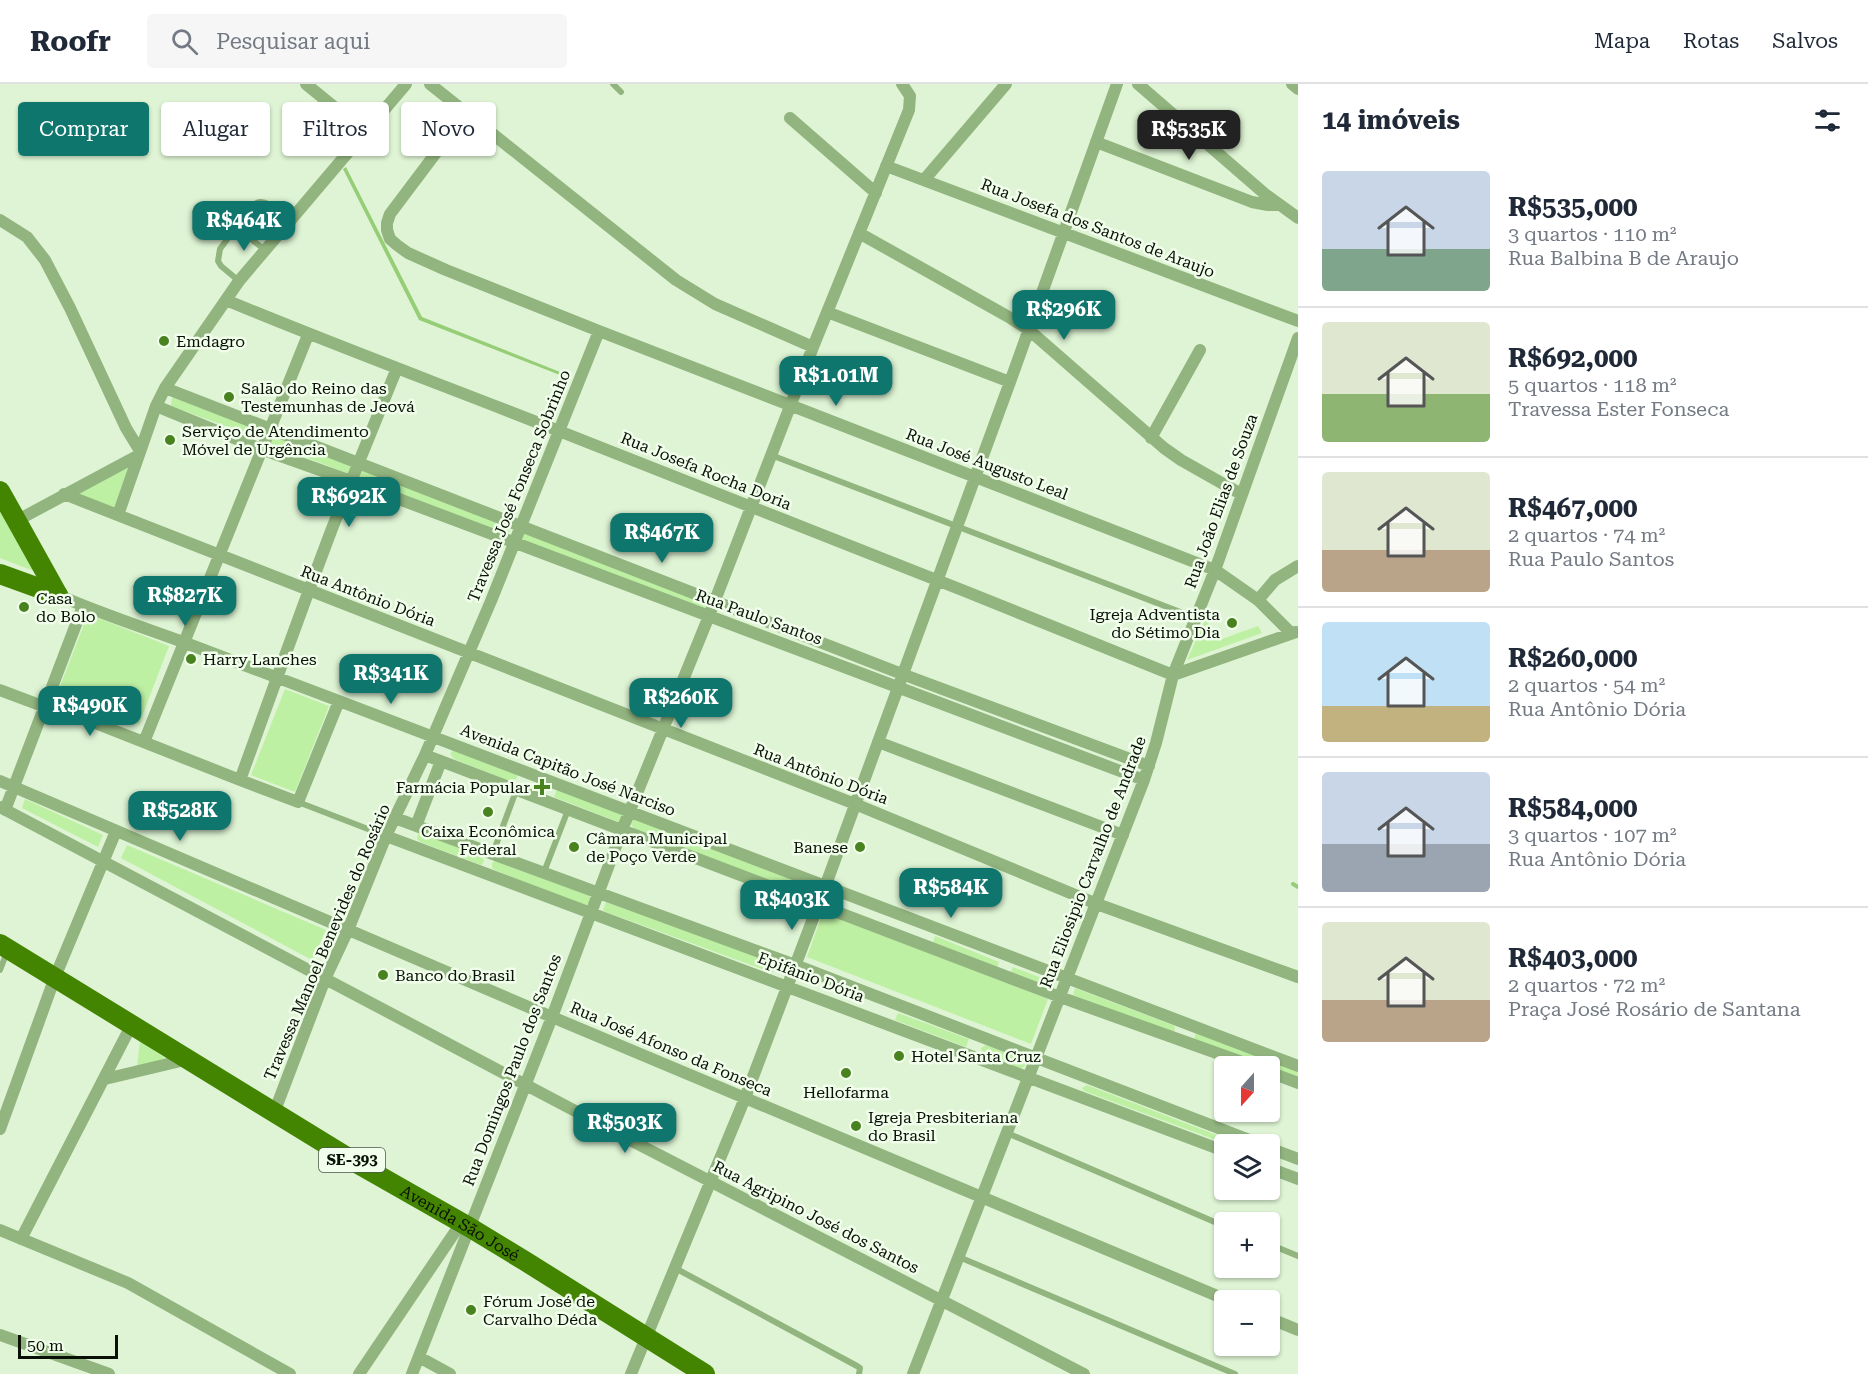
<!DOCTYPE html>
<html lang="pt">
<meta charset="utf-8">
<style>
:root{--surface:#fff;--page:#f6f6f7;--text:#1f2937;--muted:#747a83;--line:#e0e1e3;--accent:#0f766e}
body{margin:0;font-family:"Roboto Serif",serif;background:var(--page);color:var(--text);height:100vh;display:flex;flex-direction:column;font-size:22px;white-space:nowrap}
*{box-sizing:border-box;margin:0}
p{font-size:20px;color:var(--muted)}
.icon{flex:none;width:33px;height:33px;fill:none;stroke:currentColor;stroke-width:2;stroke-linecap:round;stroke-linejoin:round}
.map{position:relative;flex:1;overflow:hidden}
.drawer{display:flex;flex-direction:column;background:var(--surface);width:570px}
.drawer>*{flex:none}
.guide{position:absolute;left:18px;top:18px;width:570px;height:54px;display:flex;gap:12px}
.needle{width:39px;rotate:201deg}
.buttons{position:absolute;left:1214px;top:972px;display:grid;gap:12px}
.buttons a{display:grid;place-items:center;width:66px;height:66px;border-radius:6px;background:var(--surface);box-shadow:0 2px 4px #0004;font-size:30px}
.scale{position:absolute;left:18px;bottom:15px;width:100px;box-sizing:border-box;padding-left:6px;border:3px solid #091006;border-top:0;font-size:16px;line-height:21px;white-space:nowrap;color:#091006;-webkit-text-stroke:4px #f1feeb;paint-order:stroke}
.price{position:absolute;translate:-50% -51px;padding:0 14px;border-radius:12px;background:var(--accent);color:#fff;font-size:20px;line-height:39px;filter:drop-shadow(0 2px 3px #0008)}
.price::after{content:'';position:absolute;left:50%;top:36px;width:18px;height:14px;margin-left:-9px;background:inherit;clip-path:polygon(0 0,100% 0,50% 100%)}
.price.current{background:#222;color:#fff}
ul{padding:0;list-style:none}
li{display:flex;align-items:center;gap:18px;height:150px;padding:0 24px}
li+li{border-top:2px solid var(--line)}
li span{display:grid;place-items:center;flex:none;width:168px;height:120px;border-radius:6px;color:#555}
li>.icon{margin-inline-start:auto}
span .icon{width:72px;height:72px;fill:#fffc;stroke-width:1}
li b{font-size:26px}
h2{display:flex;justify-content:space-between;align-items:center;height:72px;padding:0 24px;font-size:26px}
.tag{padding:0 21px;border-radius:6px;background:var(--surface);box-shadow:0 2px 4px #0004;font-size:21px;line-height:54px}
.tag.current{background:var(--accent);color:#fff}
header{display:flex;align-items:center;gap:36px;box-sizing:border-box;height:84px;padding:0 30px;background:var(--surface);border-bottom:2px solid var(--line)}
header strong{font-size:28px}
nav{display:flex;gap:33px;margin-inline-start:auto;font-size:21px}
.search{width:420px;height:54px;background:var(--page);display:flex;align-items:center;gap:15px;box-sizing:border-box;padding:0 21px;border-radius:6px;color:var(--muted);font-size:22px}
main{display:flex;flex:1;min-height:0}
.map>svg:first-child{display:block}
.green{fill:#bef0a3}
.water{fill:#96cd77}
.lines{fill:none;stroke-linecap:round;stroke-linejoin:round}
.stream{stroke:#96cd77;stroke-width:4}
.lane{stroke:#92b57f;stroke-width:6}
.street{stroke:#92b57f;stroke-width:12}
.primary{stroke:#438401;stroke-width:20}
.poi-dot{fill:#49831f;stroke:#f1feeb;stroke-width:2}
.labels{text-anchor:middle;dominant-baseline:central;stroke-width:5;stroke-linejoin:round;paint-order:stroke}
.shield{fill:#f1feeb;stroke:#4f574b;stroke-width:1.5}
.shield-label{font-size:15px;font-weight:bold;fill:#091006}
.street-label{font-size:16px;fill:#091006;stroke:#f1feeb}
.poi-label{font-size:16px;fill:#091006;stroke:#f1feeb;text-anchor:start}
</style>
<header>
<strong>Roofr</strong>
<div class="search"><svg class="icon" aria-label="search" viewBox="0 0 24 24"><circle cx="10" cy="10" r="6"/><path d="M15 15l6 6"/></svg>Pesquisar aqui</div>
<nav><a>Mapa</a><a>Rotas</a><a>Salvos</a></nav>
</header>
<main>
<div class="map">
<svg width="1298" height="1290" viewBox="0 0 1298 1290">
<rect width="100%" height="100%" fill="#def4d4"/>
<!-- green -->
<path class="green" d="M176,311L265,346L261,355L171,322L172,314Z
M272,347L356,380L352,391L268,359Z
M131,382L115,424L75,409Z
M361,382L511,441L508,450L356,393Z
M0,423L39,489L0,474Z
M517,443L707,520L704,527L513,452Z
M88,530L169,562L139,640L57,610Z
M1205,536L1222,555L1258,542L1262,549L1187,576Z
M285,605L329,622L295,708L251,691Z
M454,665L517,690V694L512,698L454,675L450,670Z
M558,703L625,728L621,739L554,713Z
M25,715L103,751L98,763L22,724Z
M633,735H637L797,796L801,803L798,806L795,807L634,745L630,738Z
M421,747L482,770L484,778L481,781L420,758L417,755L418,750Z
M127,761L326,846L312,876L121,774Z
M495,777L590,811V818L585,822L579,821L495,786L492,784V779Z
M606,818L773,877L776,881V885L773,888H770L606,828L603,826Z
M823,828L1048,915L1031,960L807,873Z
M935,852L999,878L997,884L933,859Z
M1013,883L1055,899L1053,905L1011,888Z
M1075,904L1175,942L1174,950L1073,911Z
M898,929L969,955L966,963L895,936Z
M1196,948L1298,986V994L1194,956Z
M140,957L168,976L137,982Z
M986,961L1023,975L1025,982L1021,985L982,969L981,964Z
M1087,1001L1224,1054V1059L1084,1007L1082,1004Z"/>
<!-- water -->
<path class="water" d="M346,83L422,233L565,290V293L419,236L343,85Z"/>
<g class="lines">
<!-- stream -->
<path class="stream" d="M1293,800L1298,803"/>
<!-- lane -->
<path class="lane" d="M613,0L621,8
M236,143L220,165L218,177L221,182L239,197
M265,166L236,143C259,110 258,112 291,135
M771,371L1196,534
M298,718L386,752
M493,769L516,707
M544,788L568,726
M0,886L7,868
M1007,1049L1224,1142
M1269,1160L1298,1172
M959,1173L1235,1290
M675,1184L857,1282L860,1284L859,1290"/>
<!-- street -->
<path class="street" d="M306,0L366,49
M430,0L676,196L715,220L813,263
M1138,0L1265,110L1298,134
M1292,0L1298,5
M466,29L390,130L387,139V146L390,155L397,161L408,169L446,186L599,247L1215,486L1258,516L1291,549
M790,34L876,109
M1096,58L1252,118L1268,121H1278
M886,82L1298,237
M924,96L1006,0
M0,136L27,153L45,176L70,224L126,344L140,367
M859,149L1007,232L1029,246L1164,364L1181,376L1241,410
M226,216C336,262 448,303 559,347C764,427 969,508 1173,591
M827,228L1010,298
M165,304L902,590L1149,682
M156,322L261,365L351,397L1144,696
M1151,354L1200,266
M64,410L855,720L1097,820L1298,893
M118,431L156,322L165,304L239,197L406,0
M16,437L139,371
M58,511C99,529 142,543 183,558C235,578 287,597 339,617L298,718L240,696C271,611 301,526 333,442C354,389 376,337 397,284
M1258,516L1275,496L1298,482
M1173,591L1296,548
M0,606L45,623
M339,617L1298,982
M47,620L240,696
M144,658L308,251
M878,658L1123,751
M425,671L1060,913L1253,982
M0,697L552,933L1227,1216
M0,723L634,1058L1084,1290
M5,726L83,522
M395,734L795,881L1260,1060
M416,742L441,677
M386,752L1224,1067
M1269,988L1298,999
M105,995L189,975
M274,1029L325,895L348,846L386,752L425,671L491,517L599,247
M0,1045L55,893L116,747
M1269,1064L1298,1075
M1269,1084L1298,1095
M0,1146L128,1199L290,1290
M21,1155L132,940
M1269,1234L1298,1246
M0,1251L109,1290
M419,1273L450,1290
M359,1290L461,1139
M412,1290L552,933L622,746L709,532L813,263L909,26L910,12L902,0
M631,1290L745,1014L825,803L1010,298L1117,0
M913,1290L1144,696L1156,659L1173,591L1215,486L1298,254"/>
<!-- primary -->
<g class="primary">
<path d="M0,407L58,511"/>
<path d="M0,490L58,511"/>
<path id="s1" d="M0,860L360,1081L469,1143L525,1177L705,1290"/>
</g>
</g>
<!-- markers -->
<g class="poi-dot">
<circle cx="164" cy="257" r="6"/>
<circle cx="229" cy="313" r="6"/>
<circle cx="170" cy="356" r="6"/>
<circle cx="24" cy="523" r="6"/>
<circle cx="1232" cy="539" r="6"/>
<circle cx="191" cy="575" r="6"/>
<path d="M539 694h6v6h6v6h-6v6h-6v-6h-6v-6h6z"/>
<circle cx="488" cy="728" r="6"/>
<circle cx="574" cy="763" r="6"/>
<circle cx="860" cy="763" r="6"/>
<circle cx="383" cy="891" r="6"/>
<circle cx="899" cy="972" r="6"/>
<circle cx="846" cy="989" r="6"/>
<circle cx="856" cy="1042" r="6"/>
<circle cx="471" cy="1226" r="6"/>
</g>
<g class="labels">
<!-- shield labels -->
<rect class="shield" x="319" y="1064" width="66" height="24" rx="4.5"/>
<g class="shield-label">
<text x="352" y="1076">SE-393</text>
</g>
<!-- street labels -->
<g class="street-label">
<text transform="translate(1098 144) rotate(21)">Rua Josefa dos Santos de Araujo</text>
<text transform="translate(987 380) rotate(21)">Rua José Augusto Leal</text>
<text transform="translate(706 387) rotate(22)">Rua Josefa Rocha Doria</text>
<text transform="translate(519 402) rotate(-68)">Travessa José Fonseca Sobrinho</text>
<text transform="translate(1221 417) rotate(-70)">Rua João Elias de Souza</text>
<text transform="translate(368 512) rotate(21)">Rua Antônio Dória</text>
<text transform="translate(759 533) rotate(20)">Rua Paulo Santos</text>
<text transform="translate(568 686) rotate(21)">Avenida Capitão José Narciso</text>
<text transform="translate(821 690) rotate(21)">Rua Antônio Dória</text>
<text transform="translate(1093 778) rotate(-69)">Rua Eliosipio Carvalho de Andrade</text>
<text transform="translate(327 858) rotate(-67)">Travessa Manoel Benevides do Rosário</text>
<text transform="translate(811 893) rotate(21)">Epifânio Dória</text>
<text transform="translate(671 965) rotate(23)">Rua José Afonso da Fonseca</text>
<text transform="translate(512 986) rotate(-69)">Rua Domingos Paulo dos Santos</text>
<text transform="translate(816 1133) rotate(27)">Rua Agripino José dos Santos</text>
<text stroke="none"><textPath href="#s1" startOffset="538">Avenida São José</textPath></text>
</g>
<!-- poi labels -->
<g class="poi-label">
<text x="176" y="257">Emdagro</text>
<text x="241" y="304">Salão do Reino das<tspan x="241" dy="18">Testemunhas de Jeová</tspan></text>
<text x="182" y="347">Serviço de Atendimento<tspan x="182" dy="18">Móvel de Urgência</tspan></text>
<text x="36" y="514">Casa<tspan x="36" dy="18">do Bolo</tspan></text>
<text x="1220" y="530" text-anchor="end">Igreja Adventista<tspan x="1220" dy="18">do Sétimo Dia</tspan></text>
<text x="203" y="575">Harry Lanches</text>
<text x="530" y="703" text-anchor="end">Farmácia Popular</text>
<text x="488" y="747" text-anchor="middle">Caixa Econômica<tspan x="488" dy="18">Federal</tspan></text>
<text x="586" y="754">Câmara Municipal<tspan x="586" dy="18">de Poço Verde</tspan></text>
<text x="848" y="763" text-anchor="end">Banese</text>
<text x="395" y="891">Banco do Brasil</text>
<text x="911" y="972">Hotel Santa Cruz</text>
<text x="846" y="1008" text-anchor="middle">Hellofarma</text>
<text x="868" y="1033">Igreja Presbiteriana<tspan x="868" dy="18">do Brasil</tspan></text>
<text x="483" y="1217">Fórum José de<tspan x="483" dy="18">Carvalho Déda</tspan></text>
</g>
</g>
</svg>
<div class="buttons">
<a><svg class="needle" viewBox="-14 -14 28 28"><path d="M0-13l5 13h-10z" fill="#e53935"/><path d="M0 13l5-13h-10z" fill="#747a83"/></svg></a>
<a><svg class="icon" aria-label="layers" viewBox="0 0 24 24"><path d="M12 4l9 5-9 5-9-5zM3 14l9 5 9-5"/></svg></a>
<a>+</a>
<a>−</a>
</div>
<div class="scale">50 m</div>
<b class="price current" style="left:1189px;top:77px">R$535K</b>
<b class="price" style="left:244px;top:168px">R$464K</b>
<b class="price" style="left:1064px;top:257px">R$296K</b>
<b class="price" style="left:836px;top:323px">R$1.01M</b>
<b class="price" style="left:349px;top:444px">R$692K</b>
<b class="price" style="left:662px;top:480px">R$467K</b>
<b class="price" style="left:185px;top:543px">R$827K</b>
<b class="price" style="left:391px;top:621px">R$341K</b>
<b class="price" style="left:681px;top:645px">R$260K</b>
<b class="price" style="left:90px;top:653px">R$490K</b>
<b class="price" style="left:180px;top:758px">R$528K</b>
<b class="price" style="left:951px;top:835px">R$584K</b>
<b class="price" style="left:792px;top:847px">R$403K</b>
<b class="price" style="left:625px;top:1070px">R$503K</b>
<div class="guide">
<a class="tag current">Comprar</a>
<a class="tag">Alugar</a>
<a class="tag">Filtros</a>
<a class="tag">Novo</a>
</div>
</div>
<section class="drawer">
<h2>14 imóveis<svg class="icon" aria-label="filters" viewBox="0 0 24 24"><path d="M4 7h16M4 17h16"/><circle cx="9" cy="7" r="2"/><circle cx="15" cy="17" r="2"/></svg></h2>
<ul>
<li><span style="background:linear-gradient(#c9d6e8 65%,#7fa58c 0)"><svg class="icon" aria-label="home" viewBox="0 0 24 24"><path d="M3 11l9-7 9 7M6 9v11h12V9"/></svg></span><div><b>R$535,000</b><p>3 quartos · 110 m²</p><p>Rua Balbina B de Araujo</p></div></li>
<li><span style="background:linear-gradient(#dfe7d0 60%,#8fb573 0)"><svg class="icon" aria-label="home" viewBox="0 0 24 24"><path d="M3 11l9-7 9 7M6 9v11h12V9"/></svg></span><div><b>R$692,000</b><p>5 quartos · 118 m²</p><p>Travessa Ester Fonseca</p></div></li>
<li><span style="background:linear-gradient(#dfe7d0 65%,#b9a48a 0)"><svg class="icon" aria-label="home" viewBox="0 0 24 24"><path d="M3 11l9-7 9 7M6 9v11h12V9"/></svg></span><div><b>R$467,000</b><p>2 quartos · 74 m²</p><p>Rua Paulo Santos</p></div></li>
<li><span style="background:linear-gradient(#bfe0f5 70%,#c2b280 0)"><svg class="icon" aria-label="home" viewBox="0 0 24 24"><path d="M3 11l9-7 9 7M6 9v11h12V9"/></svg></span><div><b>R$260,000</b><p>2 quartos · 54 m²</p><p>Rua Antônio Dória</p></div></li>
<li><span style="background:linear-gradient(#c9d6e8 60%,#9aa5b1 0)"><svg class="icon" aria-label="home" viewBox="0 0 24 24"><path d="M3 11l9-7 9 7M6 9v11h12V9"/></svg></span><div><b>R$584,000</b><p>3 quartos · 107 m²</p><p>Rua Antônio Dória</p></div></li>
<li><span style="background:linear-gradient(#dfe7d0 65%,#b9a48a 0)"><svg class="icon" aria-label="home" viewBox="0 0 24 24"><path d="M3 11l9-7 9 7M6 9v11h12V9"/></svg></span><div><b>R$403,000</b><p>2 quartos · 72 m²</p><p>Praça José Rosário de Santana</p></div></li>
</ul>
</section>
</main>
